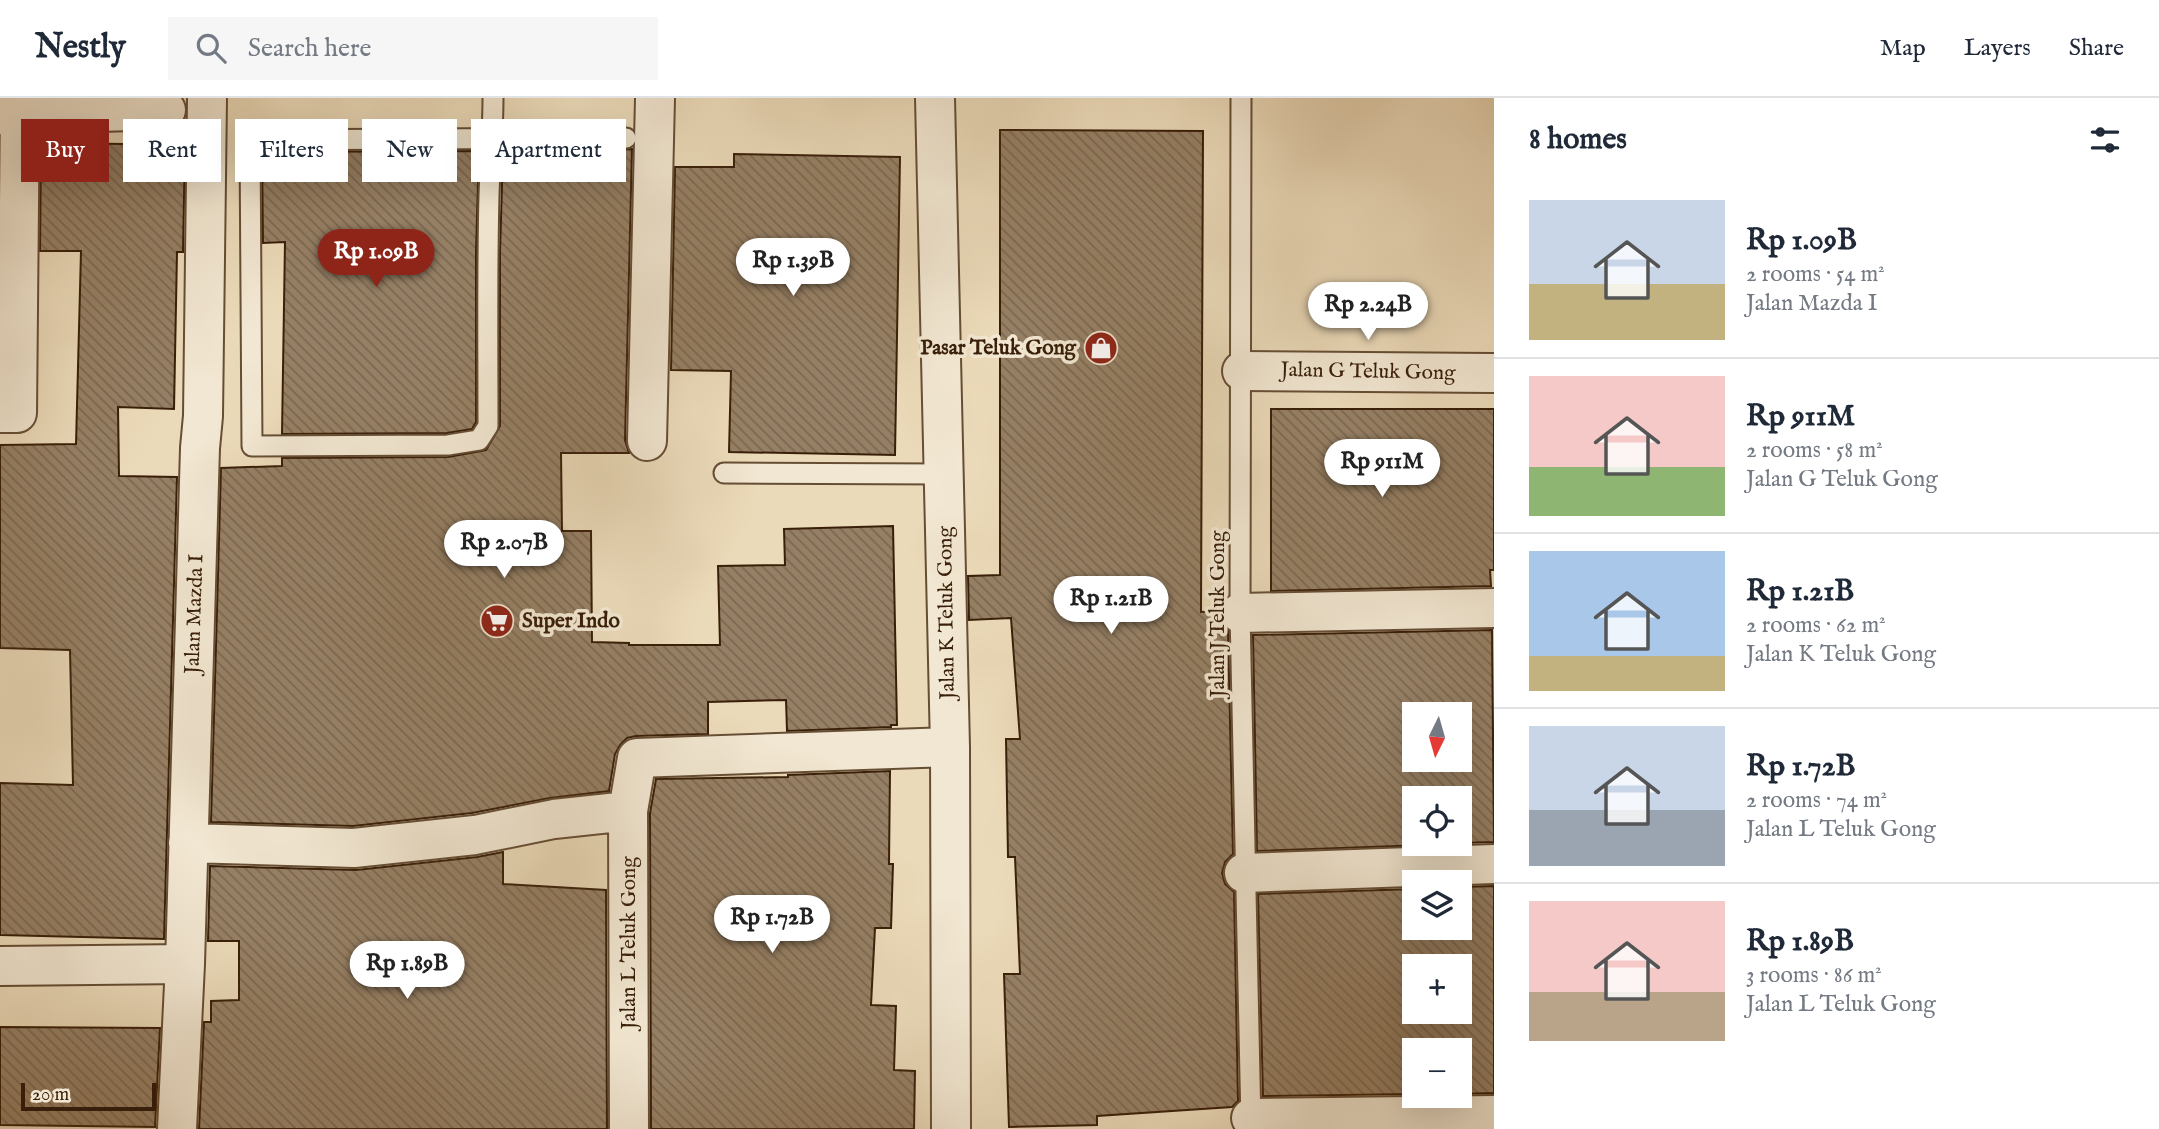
<!DOCTYPE html>
<meta charset="utf-8">
<style>
:root{--surface:#fff;--page:#f6f6f7;--text:#1f2937;--muted:#747a83;--line:#e0e1e3;--accent:#8f2418}
body{margin:0;font-family:"IM FELL English",serif;background:var(--page);color:var(--text);height:100vh;display:flex;flex-direction:column;font-size:26px;white-space:nowrap}
*{box-sizing:border-box;margin:0}
p{font-size:23px;color:var(--muted)}
.icon{flex:none;width:38px;height:38px;fill:none;stroke:currentColor;stroke-width:2;stroke-linecap:round;stroke-linejoin:round}
.map{position:relative;flex:1;overflow:hidden}
.details{display:flex;flex-direction:column;background:var(--surface);width:665px}
.details>*{flex:none}
.banner{position:absolute;left:21px;top:21px;width:665px;height:63px;display:flex;gap:14px}
.needle{width:46px;rotate:185deg}
.fabs{position:absolute;left:1402px;top:604px;display:grid;gap:14px}
.fabs a{display:grid;place-items:center;width:70px;height:70px;border-radius:0px;background:var(--surface);box-shadow:0 7px 28px #0002;font-size:35px}
.scale{position:absolute;left:21px;bottom:18px;width:135px;box-sizing:border-box;padding-left:7px;border:4px solid #391f09;border-top:0;font-size:19px;line-height:24px;white-space:nowrap;color:#391f09;-webkit-text-stroke:5px #f2e7d2;paint-order:stroke}
.price{position:absolute;translate:-50% -60px;padding:0 16px;border-radius:24px;background:#fff;color:#222;font-size:23px;line-height:46px;filter:drop-shadow(0 2px 4px #0008)}
.price::after{content:'';position:absolute;left:50%;top:42px;width:21px;height:16px;margin-left:-10px;background:inherit;clip-path:polygon(0 0,100% 0,50% 100%)}
.price.on{background:var(--accent);color:#fff}
ul{padding:0;list-style:none}
li{display:flex;align-items:center;gap:21px;height:175px;padding:0 35px}
li+li{border-top:2px solid var(--line)}
li span{display:grid;place-items:center;flex:none;width:196px;height:140px;border-radius:0px;color:#555}
li>.icon{margin-inline-start:auto}
span .icon{width:84px;height:84px;fill:#fffc;stroke-width:1}
li b{font-size:30px}
h2{display:flex;justify-content:space-between;align-items:center;height:84px;padding:0 35px;font-size:30px}
.pill{padding:0 24px;border-radius:0px;background:var(--surface);box-shadow:0 7px 28px #0002;font-size:24px;line-height:63px}
.pill.on{background:var(--accent);color:#fff}
header{display:flex;align-items:center;gap:42px;box-sizing:border-box;height:98px;padding:0 35px;background:var(--surface);border-bottom:2px solid var(--line)}
header strong{font-size:33px}
nav{display:flex;gap:38px;margin-inline-start:auto;font-size:24px}
.search{width:490px;height:63px;background:var(--page);display:flex;align-items:center;gap:18px;box-sizing:border-box;padding:0 24px;border-radius:0px;color:var(--muted);font-size:26px}
main{display:flex;flex:1;min-height:0}
.map>svg:first-child{display:block}
.building{fill:url(#building-back-hatch);stroke:#391f09;stroke-width:2;fill-rule:evenodd}
.lines{fill:none;stroke-linecap:round;stroke-linejoin:round}
.service-casing{stroke:#664e35;stroke-width:23}
.minor-casing{stroke:#664e35;stroke-width:42}
.service{stroke:#f2e7d2;stroke-width:19}
.minor{stroke:#f2e7d2;stroke-width:38}
.labels{text-anchor:middle;dominant-baseline:central;stroke-width:7;stroke-linejoin:round;paint-order:stroke}
.poi-label{font-size:21px;font-weight:bold;fill:#391f09;stroke:#f2e7d2;text-anchor:end}
.street-label{font-size:21px;fill:#391f09;stroke:#f2e7d2}
</style>
<header>
<strong>Nestly</strong>
<div class="search"><svg class="icon" aria-label="search" viewBox="0 0 24 24"><circle cx="10" cy="10" r="6"/><path d="M15 15l6 6"/></svg>Search here</div>
<nav><a>Map</a><a>Layers</a><a>Share</a></nav>
</header>
<main>
<div class="map">
<svg width="1494" height="1031" viewBox="0 0 1494 1031">
<defs>
<pattern id="building-back-hatch" width="6" height="6" patternUnits="userSpaceOnUse" patternTransform="scale(1.75)"><rect width="6" height="6" fill="#968065"/><path d="M-1 5l2 2M0 0l6 6M5-1l2 2" fill="none" stroke="#7b6851"/></pattern>
</defs>
<rect width="100%" height="100%" fill="#ebdab9"/>
<filter id="stains"><feTurbulence type="fractalNoise" baseFrequency=".00286" numOctaves="4"/><feColorMatrix values="0 0 0 0 .2 0 0 0 0 .09 0 0 0 0 .02 0 0 0 .5 -.17"/></filter>
<radialGradient id="worn" r=".72"><stop offset=".6" stop-color="#630" stop-opacity="0"/><stop offset="1" stop-color="#630" stop-opacity=".3"/></radialGradient>
<!-- building -->
<path class="building" d="M1000,32L1203,33L1201,514L1219,513L1221,526L1228,533L1233,756L1225,764L1222,775L1225,786L1234,794L1238,1003L1232,1009L1097,1018V1027L1009,1029L1004,876H1020L1015,759H1008L1006,641H1020L1011,520L969,522L968,478L1000,477Z
M60,45L185,47L183,154H177L174,311L118,309L119,378L177,379L164,841L0,837V685L73,687L70,552L0,550V347L76,346L81,153H40L41,53L60,54Z
M632,51L625,342L629,355H561L562,433H591L592,544L629,545V547H720L718,468L785,467L784,431L893,428L897,627H891V629L787,633L786,602L708,604V636L636,638L627,640L620,647L615,656L609,693L550,700L472,715L353,728L211,724L221,370L282,368V360L448,359L486,352L500,328V154L503,53Z
M479,53L476,154V324L472,331L447,335L282,336L285,144L263,145L262,54Z
M734,56L900,59L895,357L729,354L731,273L671,272L675,69H734Z
M1271,311H1494V472H1490L1491,488L1271,493Z
M1492,532L1494,744L1460,745V700H1414V746H1455L1257,753L1253,537ZM1414,616H1460V662H1414Z
M890,673L889,766H893L891,830H875L871,907L896,908L894,972L915,973L914,1031H651L650,715L656,681L788,679V677Z
M503,754V786L606,792L607,1031H199L204,924H211V903L239,902V843H208L210,768L356,772L477,759Z
M1494,788V995L1460,996V952H1414V996L1263,998L1258,796L1414,791V830H1460V789ZM1414,868H1460V914H1414Z
M0,929L160,930L155,1029L0,1027Z"/>
<g class="lines">
<defs>
<path id="service" d="M493,0C493,32 490,64 489,97C487,173 488,251 488,328L479,342L448,347L252,348L250,42L626,40
M1241,0L1240,515L1251,1026
M724,375L943,376"/>
<path id="minor" d="M935,0L950,649L951,1031
M0,17L166,12
M1242,273L1494,275
M0,315H17L20,0
M647,343L655,0
M1240,515L1494,510
M188,745L354,750L475,737L554,721L628,713
M1244,775L1494,766
M0,868L185,866
M1251,1020L1494,1017
M177,1031L185,866L200,350L203,318L207,0
M629,1031L628,713L637,660L950,649"/>
</defs>
<!-- service casing -->
<use href="#service" class="service-casing"/>
<!-- minor casing -->
<use href="#minor" class="minor-casing"/>
<!-- service -->
<use href="#service" class="service"/>
<!-- minor -->
<use href="#minor" class="minor"/>
</g>
<!-- icons -->
<defs>
<symbol id="shop-disc" viewBox="-11 -11 22 22"><circle r="9.5" fill="#8f2418" stroke="#f2e7d2"/><path d="M-5-2.5h2.3a2.7 3.5 0 0 1 5.4 0H5L5.5 6h-11ZM-1.5-2.5h3a1.5 2.3 0 0 0-3 0Z" fill="#fff"/></symbol>
<symbol id="supermarket-disc" viewBox="-11 -11 22 22"><circle r="9.5" fill="#8f2418" stroke="#f2e7d2"/><path d="M-6-5.5h2.5l.6 2H6L4.5 2H-2.5L-4.4-4H-6ZM-1.5 3.2a1.3 1.3 0 1 0 .1 0ZM3 3.2a1.3 1.3 0 1 0 .1 0Z" fill="#fff"/></symbol>
</defs>
<g fill-rule="evenodd">
<use href="#shop-disc" x="1082" y="231" width="38" height="38"/>
<use href="#supermarket-disc" x="478" y="504" width="38" height="38"/>
</g>
<g class="labels">
<!-- poi labels -->
<g class="poi-label">
<text x="1076" y="250">Pasar Teluk Gong</text>
<text x="522" y="523" text-anchor="start">Super Indo</text>
</g>
<!-- street labels -->
<g class="street-label">
<text transform="translate(1368 274) rotate(1)">Jalan G Teluk Gong</text>
<text transform="translate(947 515) rotate(-91)">Jalan K Teluk Gong</text>
<text transform="translate(195 516) rotate(-88)">Jalan Mazda I</text>
<text transform="translate(1218 516) rotate(-90)">Jalan J Teluk Gong</text>
<text transform="translate(629 845) rotate(-90)">Jalan L Teluk Gong</text>
</g>
</g>
<rect width="100%" height="100%" filter="url(#stains)"/>
<rect width="100%" height="100%" fill="url(#worn)"/>
</svg>
<div class="fabs">
<a><svg class="needle" viewBox="-14 -14 28 28"><path d="M0-13l5 13h-10z" fill="#e53935"/><path d="M0 13l5-13h-10z" fill="#747a83"/></svg></a>
<a><svg class="icon" aria-label="locate" viewBox="0 0 24 24"><circle cx="12" cy="12" r="6"/><path d="M12 2v4M12 18v4M2 12h4M18 12h4"/></svg></a>
<a><svg class="icon" aria-label="layers" viewBox="0 0 24 24"><path d="M12 4l9 5-9 5-9-5zM3 14l9 5 9-5"/></svg></a>
<a>+</a>
<a>−</a>
</div>
<div class="scale">20 m</div>
<b class="price on" style="left:376px;top:191px">Rp 1.09B</b>
<b class="price" style="left:793px;top:200px">Rp 1.39B</b>
<b class="price" style="left:1368px;top:244px">Rp 2.24B</b>
<b class="price" style="left:1382px;top:401px">Rp 911M</b>
<b class="price" style="left:504px;top:482px">Rp 2.07B</b>
<b class="price" style="left:1111px;top:538px">Rp 1.21B</b>
<b class="price" style="left:772px;top:857px">Rp 1.72B</b>
<b class="price" style="left:407px;top:903px">Rp 1.89B</b>
<div class="banner">
<a class="pill on">Buy</a>
<a class="pill">Rent</a>
<a class="pill">Filters</a>
<a class="pill">New</a>
<a class="pill">Apartment</a>
</div>
</div>
<section class="details">
<h2>8 homes<svg class="icon" aria-label="filters" viewBox="0 0 24 24"><path d="M4 7h16M4 17h16"/><circle cx="9" cy="7" r="2"/><circle cx="15" cy="17" r="2"/></svg></h2>
<ul>
<li><span style="background:linear-gradient(#c9d6e8 60%,#c2b280 0)"><svg class="icon" aria-label="home" viewBox="0 0 24 24"><path d="M3 11l9-7 9 7M6 9v11h12V9"/></svg></span><div><b>Rp 1.09B</b><p>2 rooms · 54 m²</p><p>Jalan Mazda I</p></div></li>
<li><span style="background:linear-gradient(#f6c9c9 65%,#8fb573 0)"><svg class="icon" aria-label="home" viewBox="0 0 24 24"><path d="M3 11l9-7 9 7M6 9v11h12V9"/></svg></span><div><b>Rp 911M</b><p>2 rooms · 58 m²</p><p>Jalan G Teluk Gong</p></div></li>
<li><span style="background:linear-gradient(#a9c7e8 75%,#c2b280 0)"><svg class="icon" aria-label="home" viewBox="0 0 24 24"><path d="M3 11l9-7 9 7M6 9v11h12V9"/></svg></span><div><b>Rp 1.21B</b><p>2 rooms · 62 m²</p><p>Jalan K Teluk Gong</p></div></li>
<li><span style="background:linear-gradient(#c9d6e8 60%,#9aa5b1 0)"><svg class="icon" aria-label="home" viewBox="0 0 24 24"><path d="M3 11l9-7 9 7M6 9v11h12V9"/></svg></span><div><b>Rp 1.72B</b><p>2 rooms · 74 m²</p><p>Jalan L Teluk Gong</p></div></li>
<li><span style="background:linear-gradient(#f6c9c9 65%,#b9a48a 0)"><svg class="icon" aria-label="home" viewBox="0 0 24 24"><path d="M3 11l9-7 9 7M6 9v11h12V9"/></svg></span><div><b>Rp 1.89B</b><p>3 rooms · 86 m²</p><p>Jalan L Teluk Gong</p></div></li>
</ul>
</section>
</main>
